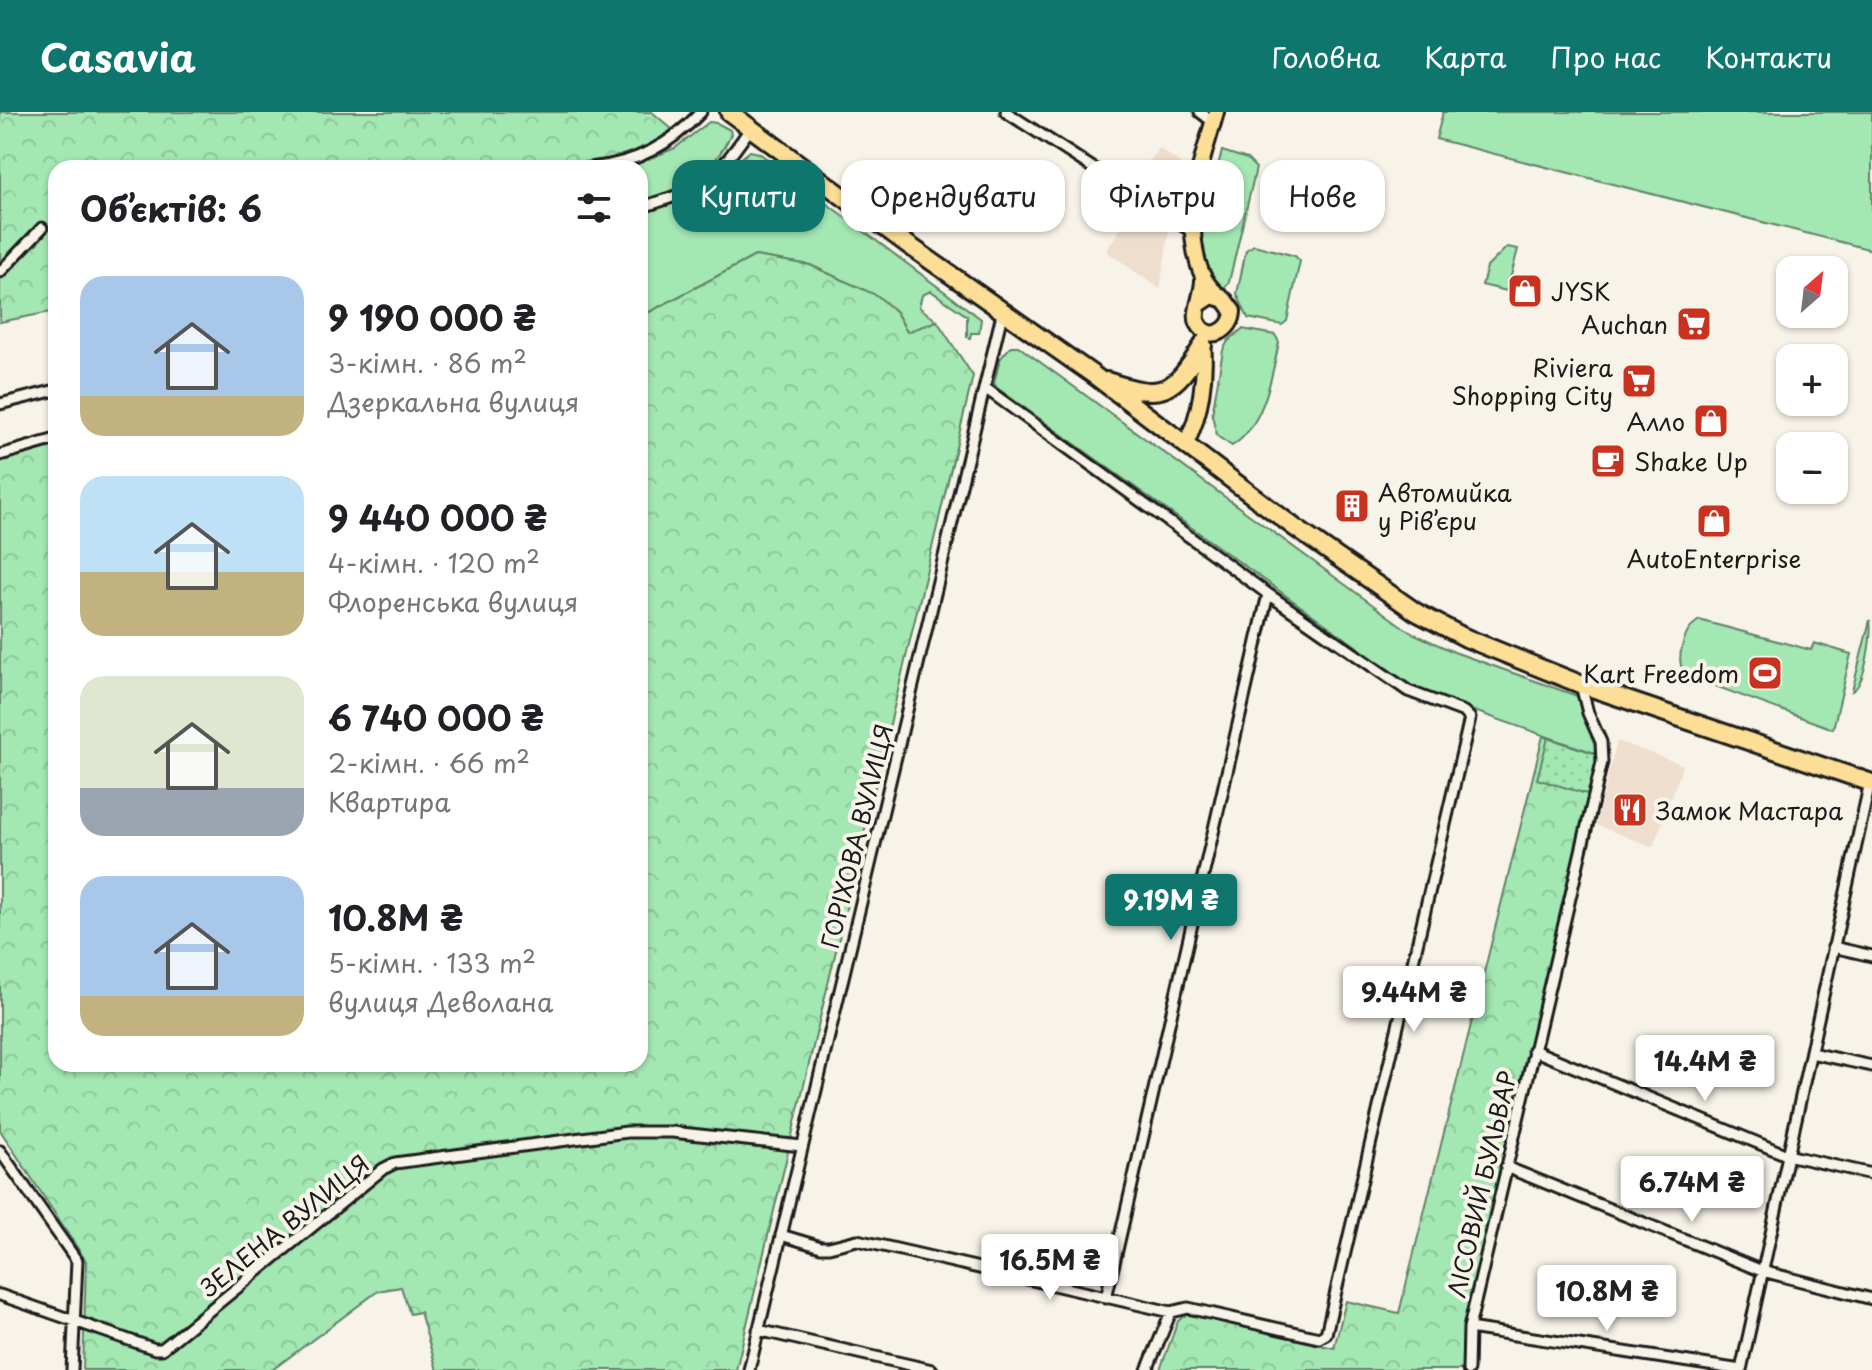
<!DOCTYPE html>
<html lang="uk">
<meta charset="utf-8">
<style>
:root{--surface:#fff;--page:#f2f2f2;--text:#202124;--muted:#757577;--accent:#0f766e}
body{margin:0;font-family:"Playpen Sans",sans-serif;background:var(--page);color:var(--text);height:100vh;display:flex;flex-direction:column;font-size:30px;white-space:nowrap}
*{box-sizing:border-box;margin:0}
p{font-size:26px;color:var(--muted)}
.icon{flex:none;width:44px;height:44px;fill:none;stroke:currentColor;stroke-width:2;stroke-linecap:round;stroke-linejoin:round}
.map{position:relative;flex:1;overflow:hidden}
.side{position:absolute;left:48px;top:48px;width:600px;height:912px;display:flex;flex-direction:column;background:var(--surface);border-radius:24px;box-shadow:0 2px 6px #0004}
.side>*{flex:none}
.hud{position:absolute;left:672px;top:48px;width:760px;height:72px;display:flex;gap:16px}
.needle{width:52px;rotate:28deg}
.controls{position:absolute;left:1776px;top:144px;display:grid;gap:16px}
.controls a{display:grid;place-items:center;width:72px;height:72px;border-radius:16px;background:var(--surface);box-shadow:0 2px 6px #0004;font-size:40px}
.price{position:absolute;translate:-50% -68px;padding:0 18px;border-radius:8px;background:#fff;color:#222;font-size:26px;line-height:52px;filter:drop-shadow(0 2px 4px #0008)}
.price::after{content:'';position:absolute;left:50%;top:48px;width:24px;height:18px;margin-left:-12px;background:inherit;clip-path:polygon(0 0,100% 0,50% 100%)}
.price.active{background:var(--accent);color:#fff}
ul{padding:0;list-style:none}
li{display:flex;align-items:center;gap:24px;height:200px;padding:0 32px}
li span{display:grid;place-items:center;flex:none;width:224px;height:160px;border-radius:24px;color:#555}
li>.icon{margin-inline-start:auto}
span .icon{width:96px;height:96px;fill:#fffc;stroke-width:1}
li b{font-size:34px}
h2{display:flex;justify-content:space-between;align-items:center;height:96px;padding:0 32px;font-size:34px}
.chip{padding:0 28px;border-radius:24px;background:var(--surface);box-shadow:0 2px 6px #0004;font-size:28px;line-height:72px}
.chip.active{background:var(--accent);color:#fff}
header{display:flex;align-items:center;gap:48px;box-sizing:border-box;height:112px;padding:0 40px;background:var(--accent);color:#fff}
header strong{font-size:38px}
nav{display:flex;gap:44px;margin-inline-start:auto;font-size:28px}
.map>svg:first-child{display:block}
.built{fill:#efddcd}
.grass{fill:#a3e7b2;stroke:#608267;stroke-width:2}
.forest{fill:url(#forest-crowns);stroke:#608267;stroke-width:2}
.park{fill:url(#park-dots);stroke:#608267;stroke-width:2}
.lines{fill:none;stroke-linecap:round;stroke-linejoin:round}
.street-casing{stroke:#1c1c1c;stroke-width:15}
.primary-casing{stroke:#1c1c1c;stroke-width:20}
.highway-casing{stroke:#1c1c1c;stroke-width:22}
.street{stroke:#f7f3e8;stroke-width:9}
.primary{stroke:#fcde96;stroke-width:14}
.highway{stroke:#fcde96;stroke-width:16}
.labels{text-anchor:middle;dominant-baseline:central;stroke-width:8;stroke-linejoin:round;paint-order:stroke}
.poi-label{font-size:24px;fill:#1c1c1c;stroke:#f7f3e8;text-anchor:start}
.street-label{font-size:24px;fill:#1c1c1c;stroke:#f7f3e8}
</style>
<header>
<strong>Casavia</strong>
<nav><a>Головна</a><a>Карта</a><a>Про нас</a><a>Контакти</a></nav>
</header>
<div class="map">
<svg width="1872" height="1258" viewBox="0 0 1872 1258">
<defs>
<pattern id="forest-crowns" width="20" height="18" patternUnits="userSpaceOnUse" patternTransform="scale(2)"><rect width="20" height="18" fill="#a3e7b2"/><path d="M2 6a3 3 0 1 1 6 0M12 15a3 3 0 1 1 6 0" fill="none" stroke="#8cc698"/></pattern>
<pattern id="park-dots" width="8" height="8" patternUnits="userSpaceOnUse" patternTransform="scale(2)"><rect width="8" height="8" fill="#a3e7b2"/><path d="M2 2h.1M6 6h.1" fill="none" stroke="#8cc698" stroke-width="1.8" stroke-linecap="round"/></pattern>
</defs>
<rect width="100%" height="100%" fill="#f7f3e8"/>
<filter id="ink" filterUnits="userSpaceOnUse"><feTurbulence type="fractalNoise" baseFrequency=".0125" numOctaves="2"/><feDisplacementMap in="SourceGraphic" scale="16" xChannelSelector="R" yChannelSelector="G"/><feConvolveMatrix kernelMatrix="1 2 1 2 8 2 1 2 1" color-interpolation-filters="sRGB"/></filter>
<g filter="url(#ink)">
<!-- built -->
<path class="built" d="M1159,36L1180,51L1160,177L1106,139L1144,80L1133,72Z
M1617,629L1683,653L1653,735L1596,713Z"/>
<!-- grass -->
<path class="grass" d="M1443,0H1872V138L1436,27Z
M709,10L717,11L730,18L731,22C710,67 684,74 640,90V56H626L675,36Z
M750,39L759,41L981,207L979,221H971L970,226L967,225V204L931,179L922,183L919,195L937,209L907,220L896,200L877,184L810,153L755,144L640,205V100L706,75Z
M1222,39L1247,47L1256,56L1229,170L1225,175L1219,176C1184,144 1212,78 1222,39Z
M1254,133L1295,144L1300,149L1287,209L1282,213L1248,206L1237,182L1246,138Z
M1507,135L1518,137L1507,179L1482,173L1487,155Z
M1242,217L1275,223L1279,230C1272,264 1264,314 1232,334L1217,324L1212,303L1223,238L1228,229Z
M1011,234H1018L1410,520L1454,540L1580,585L1600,643L1420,580L997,276L994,271L1000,247Z
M1699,508L1811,538L1814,531L1851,542L1833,617L1685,563C1674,547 1684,518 1699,508Z
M1870,508C1872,521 1866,573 1852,579Z"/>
<!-- forest -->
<path class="forest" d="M0,0H652L673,18C625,55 597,44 544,56H56V199L0,210Z
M755,144L810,153L878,184L896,200L907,220L937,209L973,264L736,1258H437L420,1200L410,1202L401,1175L378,1179L272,1258H83L86,1149L0,1018V348L56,332V952H640V205Z
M1543,624L1600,643L1464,1258H1160L1178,1209L1186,1202L1334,1236L1346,1189L1399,1201Z"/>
<!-- park -->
<path class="park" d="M1548,626L1600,643L1590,683L1537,667Z"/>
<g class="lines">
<defs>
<path id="street" d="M1006,0L1191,119
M1200,0L1213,10
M591,56C637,51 670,33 701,0
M640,96C661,88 687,83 705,69C724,56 737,34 751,16
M0,160L42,116
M0,292L56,278
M0,343L56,327
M1833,835L1872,844
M1533,938L1787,1043L1872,1062
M1811,941L1872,954
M0,1039L77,1149L72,1258
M1506,1055L1762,1159L1872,1187
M781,1123L821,1135H829L857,1128L1171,1200L1188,1196L1319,1226L1326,1222L1470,606L1464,600L1408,579L1268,482L985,276
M0,1183L155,1237H162L383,1057L395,1051L627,1020H672L802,1034
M1106,1186L1268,482
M1469,1216L1741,1258
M758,1218L932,1258
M749,1258L1003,198
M1147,1258L1171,1200
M1468,1258L1469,1216L1602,650L1601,630L1588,601L1581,573
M1741,1258L1870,670"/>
<path id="primary" d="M1216,0C1202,51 1185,89 1196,143C1200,161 1206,174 1221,185
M1200,192L1212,184L1225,188L1233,199C1233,218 1209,232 1198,211C1193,201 1204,180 1203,166
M1185,333C1201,304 1206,263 1203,230"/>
<path id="highway" d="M729,0L907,132L1095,264L1294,415L1416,500L1466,526L1580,572L1872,671
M1107,269C1164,288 1172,282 1203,233"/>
</defs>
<!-- street casing -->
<use href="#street" class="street-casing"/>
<!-- primary casing -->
<use href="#primary" class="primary-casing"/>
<!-- highway casing -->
<use href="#highway" class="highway-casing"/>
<!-- street -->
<use href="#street" class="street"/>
<!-- primary -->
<use href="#primary" class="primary"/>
<!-- highway -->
<use href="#highway" class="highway"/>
</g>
</g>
<!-- icons -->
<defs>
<symbol id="shop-square" viewBox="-11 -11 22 22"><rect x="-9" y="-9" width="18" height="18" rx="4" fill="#c8321e" stroke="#f7f3e8"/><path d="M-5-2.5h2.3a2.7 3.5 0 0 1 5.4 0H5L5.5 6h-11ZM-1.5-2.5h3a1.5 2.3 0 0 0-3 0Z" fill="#fff"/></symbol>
<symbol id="supermarket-square" viewBox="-11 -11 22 22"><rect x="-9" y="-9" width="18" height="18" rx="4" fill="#c8321e" stroke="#f7f3e8"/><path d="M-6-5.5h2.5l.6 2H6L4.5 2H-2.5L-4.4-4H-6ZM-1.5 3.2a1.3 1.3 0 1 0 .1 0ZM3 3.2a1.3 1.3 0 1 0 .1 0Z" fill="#fff"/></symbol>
<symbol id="cafe-square" viewBox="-11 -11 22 22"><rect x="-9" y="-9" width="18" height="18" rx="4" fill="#c8321e" stroke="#f7f3e8"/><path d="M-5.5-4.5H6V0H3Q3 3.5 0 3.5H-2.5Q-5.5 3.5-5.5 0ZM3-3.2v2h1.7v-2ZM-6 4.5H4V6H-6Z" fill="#fff"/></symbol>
<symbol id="building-square" viewBox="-11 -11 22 22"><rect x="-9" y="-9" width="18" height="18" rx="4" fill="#c8321e" stroke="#f7f3e8"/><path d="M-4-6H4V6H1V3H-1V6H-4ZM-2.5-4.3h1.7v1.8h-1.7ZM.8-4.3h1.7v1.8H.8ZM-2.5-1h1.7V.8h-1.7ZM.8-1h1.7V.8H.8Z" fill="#fff"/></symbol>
<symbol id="stadium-square" viewBox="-11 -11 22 22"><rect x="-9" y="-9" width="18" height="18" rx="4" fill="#c8321e" stroke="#f7f3e8"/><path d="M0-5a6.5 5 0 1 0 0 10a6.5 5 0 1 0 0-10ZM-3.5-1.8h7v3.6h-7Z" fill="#fff"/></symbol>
<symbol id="restaurant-square" viewBox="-11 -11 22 22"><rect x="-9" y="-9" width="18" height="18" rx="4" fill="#c8321e" stroke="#f7f3e8"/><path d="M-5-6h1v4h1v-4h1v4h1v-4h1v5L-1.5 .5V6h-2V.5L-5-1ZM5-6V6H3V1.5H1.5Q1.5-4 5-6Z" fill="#fff"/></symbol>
</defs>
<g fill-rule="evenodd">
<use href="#shop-square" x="1505" y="159" width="40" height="40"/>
<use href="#supermarket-square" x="1674" y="192" width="40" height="40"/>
<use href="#supermarket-square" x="1619" y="249" width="40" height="40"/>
<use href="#shop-square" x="1691" y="289" width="40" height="40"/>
<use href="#cafe-square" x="1588" y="329" width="40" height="40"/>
<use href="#building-square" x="1332" y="374" width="40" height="40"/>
<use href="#shop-square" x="1694" y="389" width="40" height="40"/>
<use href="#stadium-square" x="1745" y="541" width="40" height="40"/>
<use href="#restaurant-square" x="1610" y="678" width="40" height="40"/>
</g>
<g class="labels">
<!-- poi labels -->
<g class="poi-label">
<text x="1551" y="179">JYSK</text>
<text x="1668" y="212" text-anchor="end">Auchan</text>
<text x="1613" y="255" text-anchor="end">Riviera<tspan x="1613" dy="28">Shopping City</tspan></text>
<text x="1685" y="309" text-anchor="end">Алло</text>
<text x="1634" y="349">Shake Up</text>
<text x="1378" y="380">Автомийка<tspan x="1378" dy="28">у Рівʼєри</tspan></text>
<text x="1714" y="446" text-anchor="middle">AutoEnterprise</text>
<text x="1739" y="561" text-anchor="end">Kart Freedom</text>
<text x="1656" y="698">Замок Мастара</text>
</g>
<!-- street labels -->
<g class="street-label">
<text transform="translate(856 724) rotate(-76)">ГОРІХОВА ВУЛИЦЯ</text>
<text transform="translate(1481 1072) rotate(-77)">ЛІСОВИЙ БУЛЬВАР</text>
<text transform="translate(284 1113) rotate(-39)">ЗЕЛЕНА ВУЛИЦЯ</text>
</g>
</g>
</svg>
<div class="controls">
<a><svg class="needle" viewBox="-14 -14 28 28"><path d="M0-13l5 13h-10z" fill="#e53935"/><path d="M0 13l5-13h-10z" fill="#757577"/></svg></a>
<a>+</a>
<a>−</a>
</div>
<b class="price active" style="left:1171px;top:830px">9.19M ₴</b>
<b class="price" style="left:1414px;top:922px">9.44M ₴</b>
<b class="price" style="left:1705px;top:991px">14.4M ₴</b>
<b class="price" style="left:1692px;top:1112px">6.74M ₴</b>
<b class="price" style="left:1050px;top:1190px">16.5M ₴</b>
<b class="price" style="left:1607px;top:1221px">10.8M ₴</b>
<div class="hud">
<a class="chip active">Купити</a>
<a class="chip">Орендувати</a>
<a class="chip">Фільтри</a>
<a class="chip">Нове</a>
</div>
<section class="side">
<h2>Об’єктів: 6<svg class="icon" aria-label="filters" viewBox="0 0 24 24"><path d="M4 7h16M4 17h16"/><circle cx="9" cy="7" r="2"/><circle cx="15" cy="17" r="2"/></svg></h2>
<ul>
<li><span style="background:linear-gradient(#a9c7e8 75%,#c2b280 0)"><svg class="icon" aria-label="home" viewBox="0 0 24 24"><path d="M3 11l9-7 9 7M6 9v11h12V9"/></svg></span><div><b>9 190 000 ₴</b><p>3-кімн. · 86 m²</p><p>Дзеркальна вулиця</p></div></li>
<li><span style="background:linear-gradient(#bfe0f5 60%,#c2b280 0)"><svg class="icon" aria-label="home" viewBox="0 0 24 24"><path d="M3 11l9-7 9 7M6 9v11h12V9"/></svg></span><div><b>9 440 000 ₴</b><p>4-кімн. · 120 m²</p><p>Флоренська вулиця</p></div></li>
<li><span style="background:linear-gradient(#dfe7d0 70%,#9aa5b1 0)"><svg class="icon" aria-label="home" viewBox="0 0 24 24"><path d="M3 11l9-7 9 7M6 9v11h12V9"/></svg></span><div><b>6 740 000 ₴</b><p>2-кімн. · 66 m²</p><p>Квартира</p></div></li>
<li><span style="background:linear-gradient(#a9c7e8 75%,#c2b280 0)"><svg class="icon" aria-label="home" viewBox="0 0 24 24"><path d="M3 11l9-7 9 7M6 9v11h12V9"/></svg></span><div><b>10.8M ₴</b><p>5-кімн. · 133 m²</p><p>вулиця Деволана</p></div></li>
</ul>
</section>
</div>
